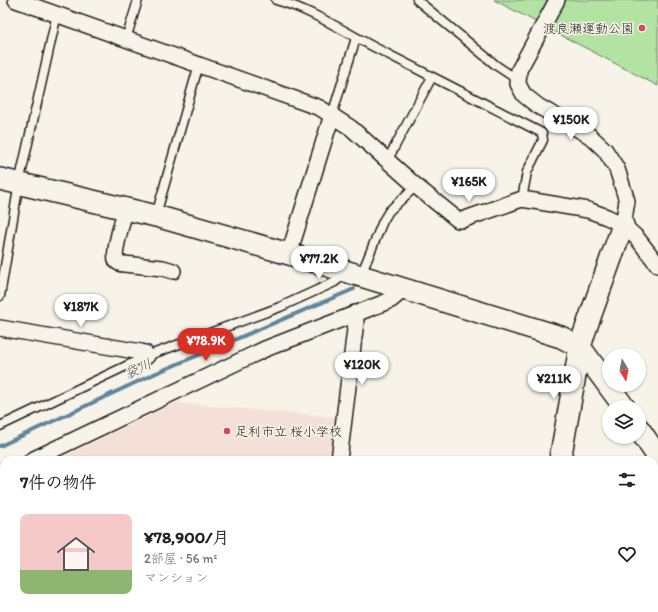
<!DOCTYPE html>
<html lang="ja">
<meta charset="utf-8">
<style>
:root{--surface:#fff;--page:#f6f6f6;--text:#222;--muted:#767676;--accent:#d93025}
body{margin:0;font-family:Itim,"Klee One",sans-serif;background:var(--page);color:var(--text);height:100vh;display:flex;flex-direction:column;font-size:15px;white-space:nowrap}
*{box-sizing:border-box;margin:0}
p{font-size:13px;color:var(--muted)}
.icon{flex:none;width:22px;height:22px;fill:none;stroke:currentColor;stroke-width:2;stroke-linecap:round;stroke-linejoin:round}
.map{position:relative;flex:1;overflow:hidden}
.sheet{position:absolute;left:0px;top:456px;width:658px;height:156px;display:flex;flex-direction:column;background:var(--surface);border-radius:12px 12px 0 0;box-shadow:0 1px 3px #0004}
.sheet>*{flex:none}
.needle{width:26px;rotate:170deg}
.fabs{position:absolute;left:602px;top:348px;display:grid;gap:8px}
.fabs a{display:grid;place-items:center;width:44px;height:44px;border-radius:50%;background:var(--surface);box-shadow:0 1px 3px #0004;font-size:20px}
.price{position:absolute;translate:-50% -34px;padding:0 9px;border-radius:14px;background:#fff;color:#222;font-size:13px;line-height:26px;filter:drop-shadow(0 1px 2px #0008)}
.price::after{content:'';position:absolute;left:50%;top:24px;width:12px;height:9px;margin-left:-6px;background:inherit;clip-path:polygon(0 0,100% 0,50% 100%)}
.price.selected{background:var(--accent);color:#fff}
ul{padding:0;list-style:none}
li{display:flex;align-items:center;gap:12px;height:100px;padding:0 20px}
li span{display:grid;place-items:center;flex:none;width:112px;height:80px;border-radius:8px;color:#555}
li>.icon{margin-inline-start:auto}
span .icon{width:48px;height:48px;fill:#fffc;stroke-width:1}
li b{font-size:17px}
h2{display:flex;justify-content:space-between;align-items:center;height:48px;padding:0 20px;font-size:17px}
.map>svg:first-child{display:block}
.built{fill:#f5e0d7}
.grass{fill:#b2e3a3;stroke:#678060}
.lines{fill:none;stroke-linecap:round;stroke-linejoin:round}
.stream{stroke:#61859b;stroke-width:4}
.building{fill:url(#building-back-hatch);stroke:#1c1c1c}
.lane-casing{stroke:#1c1c1c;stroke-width:11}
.street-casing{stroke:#1c1c1c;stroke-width:18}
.secondary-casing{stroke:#1c1c1c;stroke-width:24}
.lane{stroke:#f7f3e8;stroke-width:8}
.street{stroke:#f7f3e8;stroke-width:15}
.secondary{stroke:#f7f3e8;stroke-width:21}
.poi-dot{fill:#d1495b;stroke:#f7f3e8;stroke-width:1.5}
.labels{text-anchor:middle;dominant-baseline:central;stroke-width:3;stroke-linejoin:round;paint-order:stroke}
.poi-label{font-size:13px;fill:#1c1c1c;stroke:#f7f3e8;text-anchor:end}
.water-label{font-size:14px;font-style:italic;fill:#445966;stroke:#f7f3e8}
</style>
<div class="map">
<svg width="658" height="612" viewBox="0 0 658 612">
<defs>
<pattern id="building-back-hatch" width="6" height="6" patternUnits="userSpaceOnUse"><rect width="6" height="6" fill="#f0b5af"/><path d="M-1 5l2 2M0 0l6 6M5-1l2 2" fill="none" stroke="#cd9b96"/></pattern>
</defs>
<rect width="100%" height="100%" fill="#f7f3e8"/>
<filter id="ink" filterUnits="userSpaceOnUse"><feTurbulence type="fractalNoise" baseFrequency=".025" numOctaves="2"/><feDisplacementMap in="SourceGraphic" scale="8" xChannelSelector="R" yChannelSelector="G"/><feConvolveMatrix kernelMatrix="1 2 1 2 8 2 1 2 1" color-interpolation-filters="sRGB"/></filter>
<g filter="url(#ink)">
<!-- built -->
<path class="built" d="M176,403L336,417L331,460H56Z
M4,484V608H314V612H0V486Z"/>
<!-- grass -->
<path class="grass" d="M494,0H658V86Z"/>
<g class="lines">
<!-- stream -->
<path class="stream" d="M0,446L154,374L354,289"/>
</g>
<!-- building -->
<path class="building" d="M0,560H4V608H71V612H0Z
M137,608H301V612H137Z"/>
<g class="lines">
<defs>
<path id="lane" d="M276,0C311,10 342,30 374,47C430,76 486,104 542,133L543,140L527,172L522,199
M417,0L497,66L509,74L518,78
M126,39L138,0
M332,115L356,38
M387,161L432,77
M156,215L199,64
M361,275L383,221L389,211L416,186
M0,296L19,183L57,14
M0,426L147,356L280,307L335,282L340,278L343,271
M654,560H658"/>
<path id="street" d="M16,0L320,108L351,128L416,186L458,220H462L522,199L588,210L607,217L623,225L637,238L658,265
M557,0L519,70L518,84L524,95L538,106L590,136L605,150L617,169L627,201L623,225
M126,209C123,218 113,252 116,260C117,263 121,264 124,264L163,268L173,271
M289,254L332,115
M0,328L141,352L145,353L147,356
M32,460L265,349L391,300L397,295L400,288
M339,460L356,321L355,313
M0,476L4,474
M319,612L320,608"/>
<path id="secondary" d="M0,179L156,216L289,254L561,337L580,347L624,407
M639,429L658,457
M560,460L580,347L585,331L623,225
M534,612V608"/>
</defs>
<!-- lane casing -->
<use href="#lane" class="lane-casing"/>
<!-- street casing -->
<use href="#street" class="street-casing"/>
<!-- secondary casing -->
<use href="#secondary" class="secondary-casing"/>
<!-- lane -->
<use href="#lane" class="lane"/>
<!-- street -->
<use href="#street" class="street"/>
<!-- secondary -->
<use href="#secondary" class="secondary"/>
</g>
</g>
<!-- markers -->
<g class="poi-dot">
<circle cx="642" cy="28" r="4"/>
<circle cx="227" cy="431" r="4"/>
</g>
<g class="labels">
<!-- poi labels -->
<g class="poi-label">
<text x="634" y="28">渡良瀬運動公園</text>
<text x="235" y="431" text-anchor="start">足利市立 桜小学校</text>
</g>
<!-- water labels -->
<g class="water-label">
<text transform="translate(138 369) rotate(-25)">袋川</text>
</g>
</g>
</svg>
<div class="fabs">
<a><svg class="needle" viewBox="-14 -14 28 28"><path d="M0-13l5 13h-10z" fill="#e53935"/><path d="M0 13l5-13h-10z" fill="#767676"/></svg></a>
<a><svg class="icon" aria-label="layers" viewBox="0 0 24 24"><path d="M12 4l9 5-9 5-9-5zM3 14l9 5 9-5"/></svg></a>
</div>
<b class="price" style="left:571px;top:141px">¥150K</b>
<b class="price" style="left:469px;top:203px">¥165K</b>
<b class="price" style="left:319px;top:280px">¥77.2K</b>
<b class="price" style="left:81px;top:328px">¥187K</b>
<b class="price selected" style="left:206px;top:362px">¥78.9K</b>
<b class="price" style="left:362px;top:386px">¥120K</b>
<b class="price" style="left:554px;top:400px">¥211K</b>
<section class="sheet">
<h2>7件の物件<svg class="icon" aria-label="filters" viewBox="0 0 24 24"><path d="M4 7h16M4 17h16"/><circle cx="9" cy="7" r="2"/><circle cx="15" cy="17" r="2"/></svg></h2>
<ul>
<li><span style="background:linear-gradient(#f6c9c9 70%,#8fb573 0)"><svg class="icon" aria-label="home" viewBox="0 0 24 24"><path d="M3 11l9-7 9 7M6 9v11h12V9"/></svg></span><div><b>¥78,900/月</b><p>2部屋 · 56 m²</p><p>マンション</p></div><svg class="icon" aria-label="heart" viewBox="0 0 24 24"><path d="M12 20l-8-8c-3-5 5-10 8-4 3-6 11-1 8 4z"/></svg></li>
</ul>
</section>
</div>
